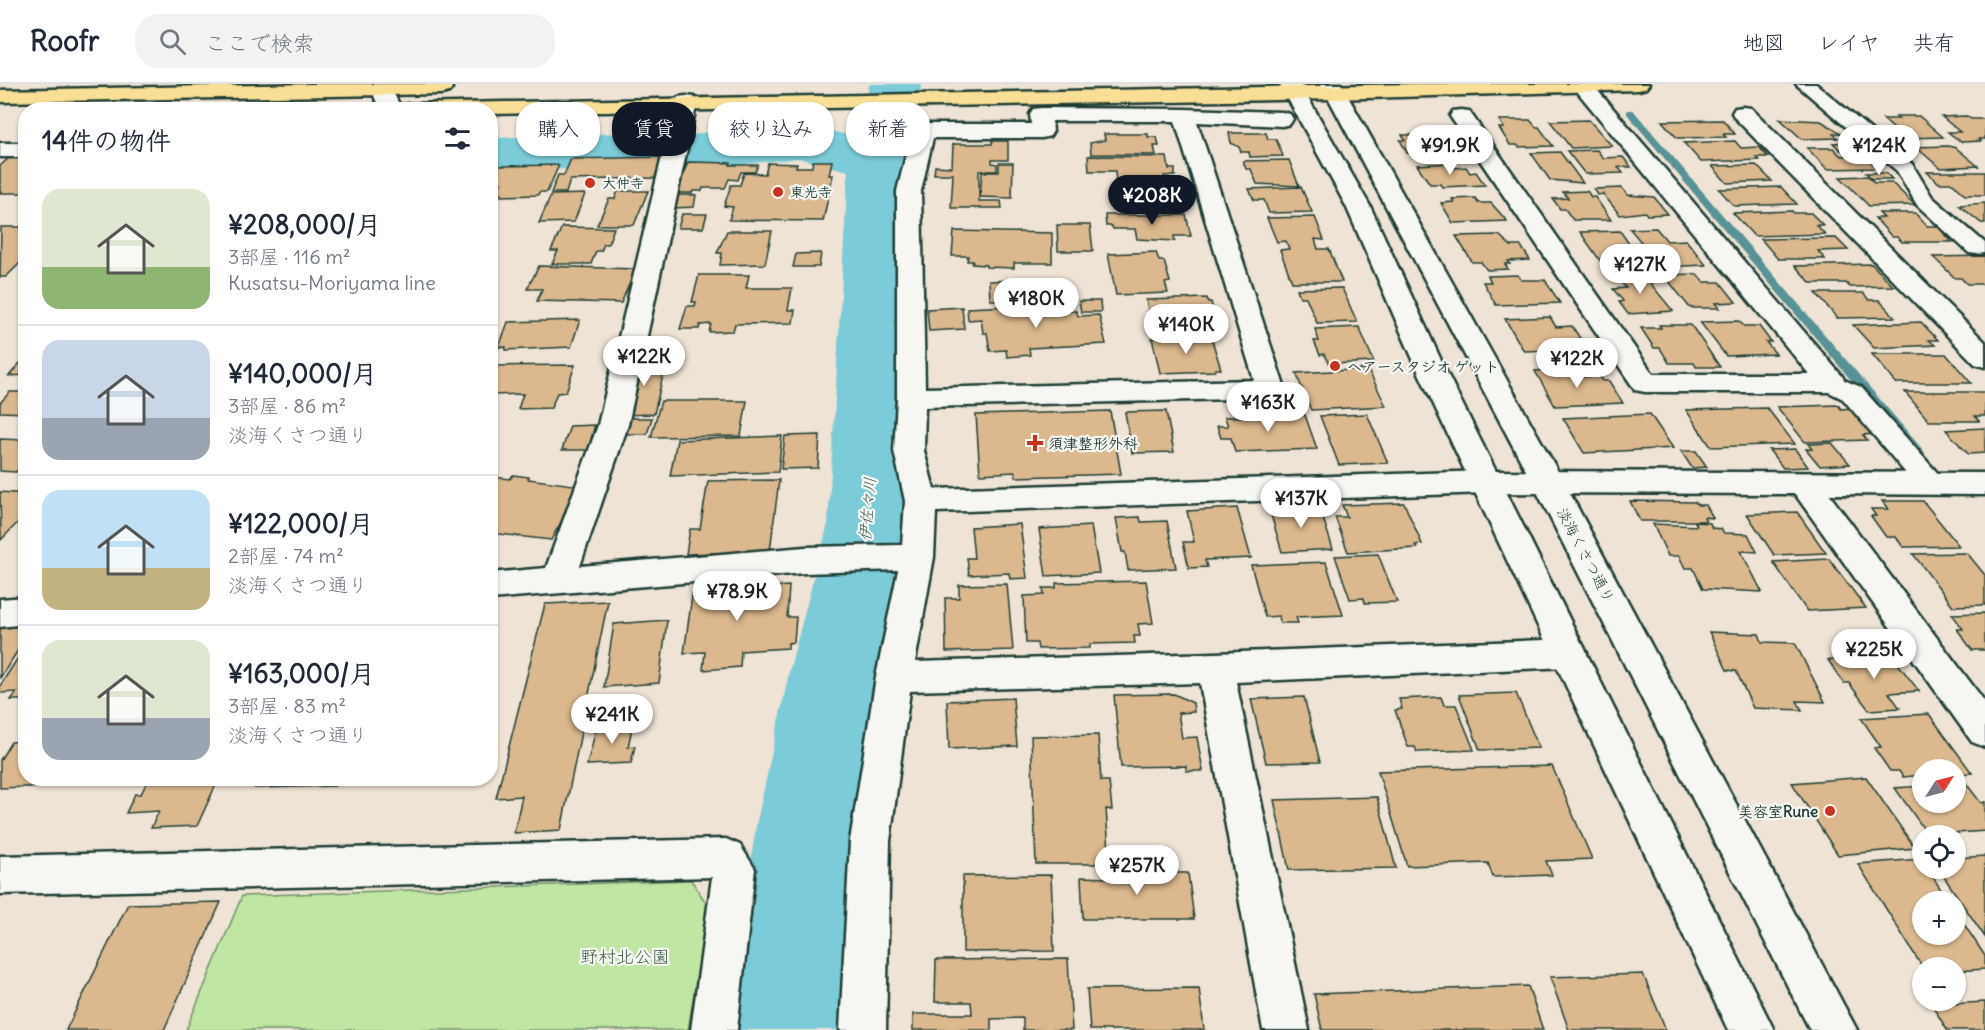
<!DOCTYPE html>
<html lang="ja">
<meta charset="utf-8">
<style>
:root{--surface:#fff;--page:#f2f2f3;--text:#1f2937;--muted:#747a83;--line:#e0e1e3;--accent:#111827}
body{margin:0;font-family:Delius,"Klee One",sans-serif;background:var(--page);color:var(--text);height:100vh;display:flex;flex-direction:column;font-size:22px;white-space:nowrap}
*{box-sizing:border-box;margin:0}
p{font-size:20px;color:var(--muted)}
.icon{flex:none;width:33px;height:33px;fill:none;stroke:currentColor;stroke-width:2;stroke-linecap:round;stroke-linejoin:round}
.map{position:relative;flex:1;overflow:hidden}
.drawer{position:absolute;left:18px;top:18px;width:480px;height:684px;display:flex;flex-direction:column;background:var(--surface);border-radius:24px;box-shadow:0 2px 4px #0004}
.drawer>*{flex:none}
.top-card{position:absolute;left:516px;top:18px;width:570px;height:54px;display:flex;gap:12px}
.needle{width:39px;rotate:54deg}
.buttons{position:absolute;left:1912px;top:675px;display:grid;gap:12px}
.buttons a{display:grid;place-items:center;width:54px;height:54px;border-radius:50%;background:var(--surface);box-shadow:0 2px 4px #0004;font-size:30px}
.price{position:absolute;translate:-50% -51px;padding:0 14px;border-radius:21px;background:#fff;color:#222;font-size:20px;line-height:39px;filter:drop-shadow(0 2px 3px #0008)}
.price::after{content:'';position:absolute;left:50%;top:36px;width:18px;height:14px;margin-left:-9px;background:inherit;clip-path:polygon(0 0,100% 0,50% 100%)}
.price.current{background:var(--accent);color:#fff}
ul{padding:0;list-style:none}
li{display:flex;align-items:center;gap:18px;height:150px;padding:0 24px}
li+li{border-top:2px solid var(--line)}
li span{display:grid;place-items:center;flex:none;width:168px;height:120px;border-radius:18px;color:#555}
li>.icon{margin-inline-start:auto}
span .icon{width:72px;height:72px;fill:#fffc;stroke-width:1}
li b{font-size:26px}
h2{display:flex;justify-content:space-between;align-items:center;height:72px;padding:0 24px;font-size:26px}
.chip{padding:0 21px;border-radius:24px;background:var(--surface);box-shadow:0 2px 4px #0004;font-size:21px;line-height:54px}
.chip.current{background:var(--accent);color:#fff}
header{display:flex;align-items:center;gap:36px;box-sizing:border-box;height:84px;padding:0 30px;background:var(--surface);border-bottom:2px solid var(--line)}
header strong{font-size:28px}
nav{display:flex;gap:33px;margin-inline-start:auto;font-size:21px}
.search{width:420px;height:54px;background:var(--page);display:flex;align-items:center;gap:15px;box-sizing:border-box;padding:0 21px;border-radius:24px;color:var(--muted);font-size:22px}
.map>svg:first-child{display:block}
.green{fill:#bfe6a2;stroke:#6f926b;stroke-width:1.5}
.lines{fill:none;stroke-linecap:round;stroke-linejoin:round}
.stream{fill:#579296;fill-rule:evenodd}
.river{fill:#7ccbd8;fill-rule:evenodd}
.building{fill:#dbb88d;stroke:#1f3d34;stroke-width:1.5}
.service-casing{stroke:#1f3d34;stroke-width:5}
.minor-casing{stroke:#1f3d34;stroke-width:5}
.tertiary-casing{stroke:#1f3d34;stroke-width:5}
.primary-casing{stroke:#1f3d34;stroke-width:5}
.service{fill:#f6f6f2;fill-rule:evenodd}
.minor{fill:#f6f6f2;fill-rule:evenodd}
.tertiary{fill:#f6f6f2;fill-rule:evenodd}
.primary{fill:#f9df96;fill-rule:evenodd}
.poi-dot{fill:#c8321e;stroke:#f6f6f2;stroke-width:2}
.labels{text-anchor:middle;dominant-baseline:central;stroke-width:4.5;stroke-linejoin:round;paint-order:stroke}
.far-poi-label{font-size:14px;font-weight:bold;fill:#1f3d34;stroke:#f6f6f2;text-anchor:start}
.poi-label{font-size:15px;font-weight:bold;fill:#1f3d34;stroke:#f6f6f2;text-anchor:start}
.street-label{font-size:15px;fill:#1f3d34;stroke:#f6f6f2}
.water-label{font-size:16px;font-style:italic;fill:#325955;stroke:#f6f6f2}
.near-park-label{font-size:18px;fill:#3f5f4a;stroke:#f6f6f2}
</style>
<header>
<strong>Roofr</strong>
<div class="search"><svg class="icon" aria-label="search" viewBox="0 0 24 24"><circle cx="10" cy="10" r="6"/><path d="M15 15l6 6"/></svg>ここで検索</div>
<nav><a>地図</a><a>レイヤ</a><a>共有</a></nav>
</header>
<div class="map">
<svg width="1985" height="946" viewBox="0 0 1985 946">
<rect width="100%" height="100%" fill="#eee3d4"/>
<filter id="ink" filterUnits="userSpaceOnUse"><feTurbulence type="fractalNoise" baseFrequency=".0167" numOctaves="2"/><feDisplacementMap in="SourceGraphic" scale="12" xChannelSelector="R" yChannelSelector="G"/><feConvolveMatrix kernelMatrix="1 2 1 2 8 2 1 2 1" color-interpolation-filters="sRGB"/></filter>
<g filter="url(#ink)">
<!-- green -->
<path class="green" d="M691,796L708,822L688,946H186L242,812Z"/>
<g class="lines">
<!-- stream -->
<path class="stream" d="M1627,26H1633L1923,366L1925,369L1923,372H1915L1627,30Z"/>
<!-- river -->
<path class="river" d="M869,0H921L919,30L907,77L910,440L882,584L858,742L841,946H725L756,742L790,584L828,440L848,87L798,74L719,83H702L682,78L677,71L672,77L652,82L490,88V54L652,48L672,53L677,60L682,54L702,49L798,40L857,53L865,30Z"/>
</g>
<!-- building -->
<path class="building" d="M1896,32H1919L1943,53L1904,54L1883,35H1899Z
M1967,32L1971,35H1985V55H1979L1981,57L1961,58L1948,48H1960L1942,33Z
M1780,35L1821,37L1841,49L1833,50L1838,54L1802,55Z
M1499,36H1530L1536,43H1539L1553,62L1519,63L1517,61H1510L1499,44H1504Z
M1589,36L1612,62L1571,64L1550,37Z
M1723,36L1735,50H1723L1726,53L1677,54L1662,37Z
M1419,48H1446L1452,57L1457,56L1465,68L1415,71L1413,69H1407L1400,56H1405L1402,51H1421Z
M1229,49H1266L1268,55H1276L1283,72L1250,73L1249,68H1241L1239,63L1231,59Z
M1104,50H1148V53H1157L1159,62H1154L1156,71L1091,70L1090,59L1105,56Z
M992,57H1008V76H992V79L997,80V87H979V117H1001L1002,124H951L953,90H934L935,82L952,83L953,60H992Z
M1735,57L1741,64L1759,63L1768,73H1756L1759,76L1701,78L1684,59Z
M1853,58L1860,65L1840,66L1833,59Z
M1948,62L1956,64L1978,82L1940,84L1916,63Z
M1807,64H1833L1841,72L1865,71L1878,84L1827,85Z
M1597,66L1603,74L1623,73L1631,83H1618L1623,89L1585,90L1567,67Z
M1560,68L1583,99L1550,96L1531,69Z
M13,70H26V109H0V82Z
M1088,72L1167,73L1169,85H1175V92H1164L1166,98L1152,97V99H1116L1115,87H1089Z
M661,73L655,94L570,96L566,109H551L558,91H564L571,75Z
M1289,76L1299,102L1257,100L1251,85H1246L1243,77Z
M813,77H832L829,91H833L823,137L729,136L733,123L724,122L731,101H740L744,89L765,90L768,79L797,80L796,83H812Z
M688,78L731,79L730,81H758L755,88H741L738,96L729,95L725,104H703L702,107H693L692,109H675Z
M999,79H1013L1012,114L980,113L982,88H999Z
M1452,79L1455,84L1466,83L1470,89L1476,88L1485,101L1442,103L1440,100H1430L1417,81Z
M559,81L547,108H539L538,111L501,112L502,109H496L501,99H490L498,82Z
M1756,81L1772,97L1727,99L1712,82Z
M1927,88H1985V111H1965L1953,99H1939Z
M1866,89H1886L1892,95H1872Z
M1868,92L1874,99H1892L1915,121L1869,122L1840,93Z
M1116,101H1182L1186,115H1181L1182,119H1166L1167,123H1123L1121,112H1117Z
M1301,103L1312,128L1269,129L1264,116H1254L1249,105Z
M1781,103L1797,120L1734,122L1719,105Z
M1622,104L1628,111L1654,113L1668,130L1647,131L1645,128L1620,131L1603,110L1598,111L1594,105Z
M618,107H648L634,141H597L609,115H615Z
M1587,107L1591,113H1595L1611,136H1573L1565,125H1560L1553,115L1568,114L1563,108Z
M585,110L574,138L539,139L551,111Z
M677,111H696L694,123L674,124Z
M1475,114L1478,119H1491L1507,137L1453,139L1441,119L1454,118L1452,115Z
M1985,119V139H1981L1959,121Z
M1792,127L1794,129H1811L1823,141H1816L1825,150L1754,152L1733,129Z
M1879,129H1915L1927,142H1937L1952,158H1902L1897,153H1892L1875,134H1884Z
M682,130H707L703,144H678Z
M1105,131H1186L1191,152H1174L1175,157L1137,155L1135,145H1113L1112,142H1106Z
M1315,133L1324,156L1315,155L1318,165H1329L1342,198H1292L1280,166L1289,165L1286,157L1277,158L1267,134Z
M1057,141H1090L1093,167H1058Z
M1,143H26V173L6,193H0Z
M562,143L614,144L608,160H604L601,167H596L591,180H552L558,167H551Z
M1656,144L1667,157L1686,156L1706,181L1659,183L1656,179H1652L1636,159H1642L1630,145Z
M727,147H772L765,180L720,181L722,169H717Z
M954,147L1052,149V179H1014V184L986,183V181L972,180L973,177H967L968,172H952Z
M1620,147L1644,181L1624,182L1621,178H1601L1580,148Z
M1499,151L1511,162H1521L1530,176L1508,177L1510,180H1505L1508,185L1487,186L1481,178H1472L1456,152Z
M1836,154L1848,166L1818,167L1825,175H1778L1761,155Z
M1156,168L1159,177H1164L1170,198L1165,199L1168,209L1116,211L1108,170Z
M821,169L819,183H793L796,170Z
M1985,172V200H1967L1961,194H1955L1933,173Z
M1872,180L1893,202L1850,203L1846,199H1811L1795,182Z
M539,182L636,185L621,219L537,217L542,205H527Z
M1642,189L1673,227L1628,230L1619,218L1623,217L1613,205L1626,204L1614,190Z
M1697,190L1704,198H1720L1736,218L1716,219L1720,224H1690L1664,191Z
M699,191H749L746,204H792L788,226H795L793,239L735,240L733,247L709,248L711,240L700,241L699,245H680L687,222H695L696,218H692Z
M1518,191L1521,196H1545L1560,219L1496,221L1483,198H1491L1488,192Z
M1057,195L1060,214L990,216L989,197Z
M1342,204L1357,238L1317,239L1306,213H1300L1297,205Z
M1816,209H1863L1869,216H1879L1895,233L1837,234Z
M1207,214L1208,218H1211L1214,229L1220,228L1223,239L1201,240L1204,248L1153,249L1146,216Z
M1079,217H1100L1101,228H1081Z
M1030,221L1031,229L1076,227L1078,232L1099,231L1106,260L1029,264L1030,271L1007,273L1006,266L990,267L987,249H983L981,235L968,236L967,224Z
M962,223L964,245L929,247L927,225Z
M1550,233L1556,243L1572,242L1587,265L1524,267L1505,235Z
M580,236L571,263L505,266L506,263H499L508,238Z
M1739,237L1744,242H1759L1771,258H1766L1776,270L1726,272L1700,238Z
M1921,238L1938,256H1929L1935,261L1874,264L1853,241Z
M1659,241H1691L1720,283H1696L1694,279H1669L1660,264H1654L1641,244H1661Z
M1359,243L1374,278L1329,280L1324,270L1320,271L1314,257H1319L1315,245Z
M1211,253L1221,285H1215V287L1160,289L1152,254Z
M1872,270H1946L1971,299H1896Z
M26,272V291L9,292Z
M667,274L654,330L621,331L636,275Z
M575,281L566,308L557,309L551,324L518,325L523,310L490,311V282Z
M1578,281H1602L1605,288H1581Z
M1368,285L1386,322L1311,326L1296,289Z
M1572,285L1577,293L1600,292L1603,297H1609L1623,319L1555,322L1535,287Z
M10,308H26V329L0,328V319Z
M1905,308H1985V332H1975L1979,337H1929Z
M661,317H747L741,352L651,353Z
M1838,321L1841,325L1853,324L1875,350L1863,351L1867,356L1805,358L1777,323Z
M1767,324L1795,360L1711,363L1686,326Z
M1110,327L1121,390L1016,393L1015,388L980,390L976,331Z
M1166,327L1174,368L1132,369L1125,328Z
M1367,330L1388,379L1339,381L1320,332Z
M1650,330L1673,364L1584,369L1563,334Z
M1305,331L1317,365L1235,368L1231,354H1221L1217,342H1228L1225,333Z
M627,334H652L647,350H618Z
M595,341L588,366H562L570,342Z
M1985,344V369L1968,370L1946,346Z
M820,351L818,384L781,385L785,352Z
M782,352L778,388L670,392L677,356Z
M0,355L26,356V377L16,388L0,387Z
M1832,359L1850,380L1820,382L1806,365H1812L1808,360Z
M1795,365L1808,383L1783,384L1769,366Z
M1681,367H1696L1707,383L1692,384Z
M513,391L529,393L528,395L581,402L551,456L490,449V398L493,393L510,395Z
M779,396L770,467L686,470L690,445H700L708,397Z
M0,408L26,410V430L1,456Z
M1630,417L1695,418L1698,421H1706L1713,434L1704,433L1706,437H1640Z
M1882,417H1923L1959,462L1903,463L1896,453H1886L1871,432H1876L1871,425H1888Z
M1404,419L1422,460L1415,461L1417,464L1348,468L1335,433H1347L1342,421Z
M1319,422L1333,465L1282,468L1269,424Z
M1237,424L1251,474L1205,476L1207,483L1189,484L1183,458H1194L1187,427Z
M1797,428L1826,469L1774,471L1747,430Z
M1140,433L1141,438L1167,437L1176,484L1128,486L1125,468H1122L1116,434Z
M1695,438L1710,439L1712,444L1721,445L1724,449L1748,450L1757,468L1741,467L1762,508L1703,505L1693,484H1685L1679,472H1668L1653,440L1697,442Z
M1020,440L1027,494L1010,495L1009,489L969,491L967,474H974L971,443Z
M1091,442L1099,489L1046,492L1039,445Z
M1967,469L1985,491V521L1953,522L1913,470Z
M1378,470L1397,518L1365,519L1364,514L1350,515L1335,472Z
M1829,475L1866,524L1807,527L1773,478Z
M1326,478L1343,531L1296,533L1298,539H1280L1279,532L1265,533L1251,481Z
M738,496V505L789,502L787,533H796L794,558L788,559V564L741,567L740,583L703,586L705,568L684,569L694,498Z
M1146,497L1153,539L1138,540L1140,552H1134L1135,559L1090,560V564L1038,565L1037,559H1026L1024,512L1044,511L1043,504H1056V499Z
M1007,500L1013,566L946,568L945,514H959V501Z
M608,517L561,746L514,749L522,712L496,714L545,520Z
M1985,529V566H1972L1957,545H1963L1952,530Z
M667,536L659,599L604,603L614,540Z
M26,540V554L0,594V541Z
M1709,548L1759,550L1762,558L1795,559L1825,618L1797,617L1802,626L1753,624L1736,587L1727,586Z
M26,561V616H11L17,608L0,609V602Z
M1892,572L1919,607L1889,609L1900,624L1869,626L1849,599H1844L1828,576Z
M1516,609L1539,664L1480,666L1459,611Z
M1174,610L1193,619L1194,628L1178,629L1182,654L1197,653L1203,687H1186V682L1121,683L1114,611Z
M1304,613L1320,678L1266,679L1251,615Z
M1441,613L1444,621H1456L1474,666L1417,668L1415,663H1408L1395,626L1402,625L1399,615Z
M1013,614L1017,662L949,665L947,617Z
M1929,630L1972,689L1956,690V686H1923V691L1903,693L1899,687H1890L1874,664L1881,663L1861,634Z
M633,639L628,663L635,662L631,679L587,681L597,641Z
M1098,651L1101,697H1109L1112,726L1106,725L1110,780H1036L1031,652Z
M26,657V694H57L52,702L0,704V676L11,658Z
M1552,682L1592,775L1546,777L1552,791L1493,793L1488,779L1407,782L1378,687Z
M1866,693L1915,764L1838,771L1792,699Z
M149,694H219L197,742L151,744L159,727L126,729L135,710H141Z
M260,694H338L335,702L255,704Z
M1965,698L1981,719L1985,718V747L1928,751L1895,704L1923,702V718H1956V699Z
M1377,713L1396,784L1289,786L1274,716Z
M1985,772V853L1938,784H1956V774Z
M1921,775L1923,784H1927L1949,818H1923V850H1956V828L1985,872V885L1956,887V884H1923L1858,780Z
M1107,788L1188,789L1194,835H1083L1081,793L1107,794Z
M1051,791L1054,867L963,868V792Z
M221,818L164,946H66L128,820Z
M1068,875L1072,946H1023V934L991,935V946H913V930H972L971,918H935L936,876Z
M1643,890L1666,946H1569L1550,893Z
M1528,902L1543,946H1322L1314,910Z
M1199,904L1204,946H1090L1087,905Z
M1985,918V946H1947L1932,921Z"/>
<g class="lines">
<defs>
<path id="service" d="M1796,0H1816L1912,80L1932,113L1985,159V169L1977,170L1969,169L1917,121L1897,87Z
M1832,291L1861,303L1941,393L1944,400L1941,407L1931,410L1921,407L1843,315L1823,305L1820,299L1823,293Z"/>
<path id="minor" d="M369,0H389L402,26H380Z
M1574,0H1592L1842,292L1846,299L1842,306L1832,308H1645L1635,306L1450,32L1453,27L1461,26L1469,27L1653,290H1809L1576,6L1573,2Z
M686,12L694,13L697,18L628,341L580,482L805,463L902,461L905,417L894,367L897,314V107L912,47L915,42L923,40H1031L1030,30L1033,25L1041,24L1184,25L1282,28L1290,30L1293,35L1290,40L1282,42L1197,38L1285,305L1281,312L1271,314L925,323L924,367L934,405L1487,387L1985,389V411L1829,410L1985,618V663L1972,658L1795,410L1487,409L936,428L934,473L915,578L1215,569L1569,555L1582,559L1587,569L1582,579L1569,583L1236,598L1309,946H1263L1200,599L910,607L890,757L886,946H840L850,757L876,593L898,486L805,489L490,515V489L546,484L598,341L675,18L678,13ZM1052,37H1175L1254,296L925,304L921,107L933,54H1042L1050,52L1053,47Z
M1743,23L1751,24L1985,258V283L1975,280L1735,34L1732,29L1735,24Z
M0,59H26V73H0Z
M26,513V540L0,543V515Z
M726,755L740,761L755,785L737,946H691L712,793L0,810V772Z"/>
<path id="tertiary" d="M1280,0H1300L1370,122L1446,287L1774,946H1728L1418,287L1346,122Z
M1321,0H1341L1565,400L1857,946H1810L1533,400Z"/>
<path id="primary" d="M315,0H450L452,4L449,8L442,10L0,18V6Z
M1416,0H1649L1646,4L1639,6L1332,15L490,30V26H399L401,21L409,20Z"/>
</defs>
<!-- service casing -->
<use href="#service" class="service-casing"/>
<!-- minor casing -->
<use href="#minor" class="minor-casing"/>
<!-- tertiary casing -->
<use href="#tertiary" class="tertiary-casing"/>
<!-- primary casing -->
<use href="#primary" class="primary-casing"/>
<!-- service -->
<use href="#service" class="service"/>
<!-- minor -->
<use href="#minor" class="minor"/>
<!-- tertiary -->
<use href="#tertiary" class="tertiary"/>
<!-- primary -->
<use href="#primary" class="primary"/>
</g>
</g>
<!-- markers -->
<g class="poi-dot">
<circle cx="590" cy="99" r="6"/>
<circle cx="778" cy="108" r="6"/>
<circle cx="1335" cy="282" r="6"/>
<path d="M1032 350h6v6h6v6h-6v6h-6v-6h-6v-6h6z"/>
<circle cx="1830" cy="727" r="6"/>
</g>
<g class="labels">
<!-- far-poi labels -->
<g class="far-poi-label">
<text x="602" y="99">大仲寺</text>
<text x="790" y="108">東光寺</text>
</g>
<!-- poi labels -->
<g class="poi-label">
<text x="1347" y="282">ヘアースタジオ ゲット</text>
<text x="1048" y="359">須津整形外科</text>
<text x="1818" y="727" text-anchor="end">美容室Rune</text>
</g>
<!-- street labels -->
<g class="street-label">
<text transform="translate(1586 471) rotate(62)">淡海くさつ通り</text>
</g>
<!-- water labels -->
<g class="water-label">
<text transform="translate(867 425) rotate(-85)">伊佐々川</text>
</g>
<!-- near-park labels -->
<g class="near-park-label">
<text x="625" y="872">野村北公園</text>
</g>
</g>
</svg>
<div class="buttons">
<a><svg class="needle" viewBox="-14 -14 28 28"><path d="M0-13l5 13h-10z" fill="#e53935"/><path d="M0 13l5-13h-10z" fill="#747a83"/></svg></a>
<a><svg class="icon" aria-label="locate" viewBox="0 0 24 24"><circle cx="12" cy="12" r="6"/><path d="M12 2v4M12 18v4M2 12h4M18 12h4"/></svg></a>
<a>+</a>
<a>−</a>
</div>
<b class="price" style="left:1450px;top:92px">¥91.9K</b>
<b class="price" style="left:1879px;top:92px">¥124K</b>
<b class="price current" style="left:1152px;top:142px">¥208K</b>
<b class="price" style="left:1640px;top:211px">¥127K</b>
<b class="price" style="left:1036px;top:245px">¥180K</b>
<b class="price" style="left:1186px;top:271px">¥140K</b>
<b class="price" style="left:644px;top:303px">¥122K</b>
<b class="price" style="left:1577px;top:305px">¥122K</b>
<b class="price" style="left:1268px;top:349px">¥163K</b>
<b class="price" style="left:1301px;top:445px">¥137K</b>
<b class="price" style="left:737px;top:538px">¥78.9K</b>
<b class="price" style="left:1874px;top:596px">¥225K</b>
<b class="price" style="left:612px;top:661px">¥241K</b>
<b class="price" style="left:1137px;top:812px">¥257K</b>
<div class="top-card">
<a class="chip">購入</a>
<a class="chip current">賃貸</a>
<a class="chip">絞り込み</a>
<a class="chip">新着</a>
</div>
<section class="drawer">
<h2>14件の物件<svg class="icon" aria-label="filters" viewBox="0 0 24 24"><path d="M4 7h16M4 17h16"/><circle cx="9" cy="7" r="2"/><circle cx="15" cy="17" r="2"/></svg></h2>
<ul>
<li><span style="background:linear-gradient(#dfe7d0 65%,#8fb573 0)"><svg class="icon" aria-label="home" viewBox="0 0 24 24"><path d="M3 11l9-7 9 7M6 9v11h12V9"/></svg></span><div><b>¥208,000/月</b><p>3部屋 · 116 m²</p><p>Kusatsu-Moriyama line</p></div></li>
<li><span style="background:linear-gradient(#c9d6e8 65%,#9aa5b1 0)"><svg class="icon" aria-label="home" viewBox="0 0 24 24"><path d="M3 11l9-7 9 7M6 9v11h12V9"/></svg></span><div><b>¥140,000/月</b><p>3部屋 · 86 m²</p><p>淡海くさつ通り</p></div></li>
<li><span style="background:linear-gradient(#bfe0f5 65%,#c2b280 0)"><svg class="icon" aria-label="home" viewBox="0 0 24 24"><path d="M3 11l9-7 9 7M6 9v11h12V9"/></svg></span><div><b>¥122,000/月</b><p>2部屋 · 74 m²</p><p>淡海くさつ通り</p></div></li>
<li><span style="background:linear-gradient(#dfe7d0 65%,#9aa5b1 0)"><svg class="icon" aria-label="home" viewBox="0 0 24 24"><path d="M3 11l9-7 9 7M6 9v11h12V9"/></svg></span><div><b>¥163,000/月</b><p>3部屋 · 83 m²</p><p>淡海くさつ通り</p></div></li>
</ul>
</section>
</div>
